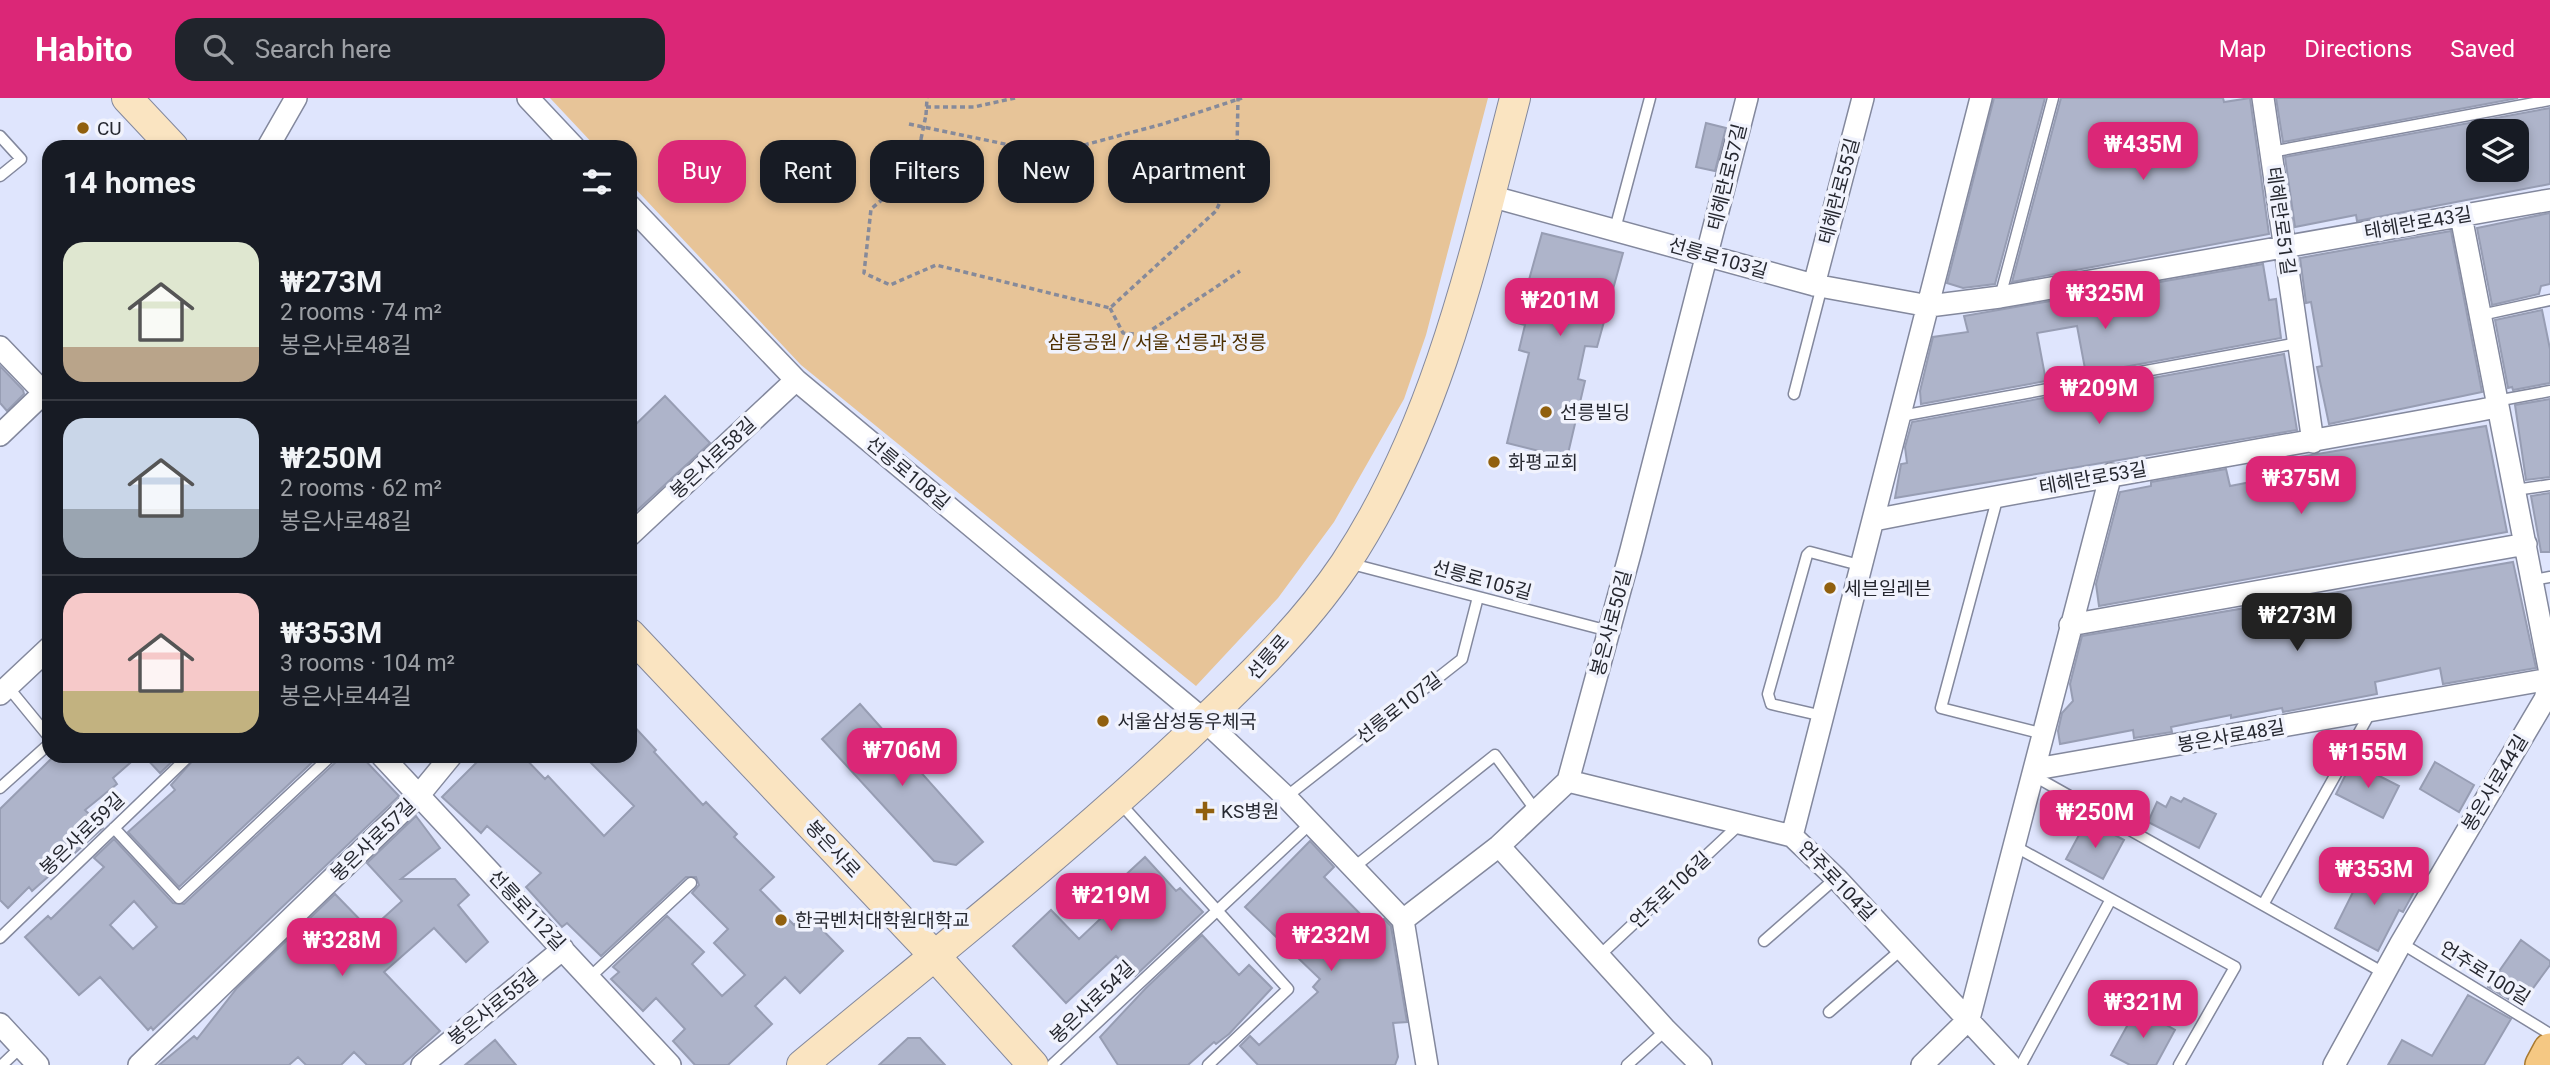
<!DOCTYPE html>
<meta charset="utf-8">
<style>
:root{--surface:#171b24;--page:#20242c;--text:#f1f3f6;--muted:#9ea1a6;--line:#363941;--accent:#db2777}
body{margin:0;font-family:Roboto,"Noto Sans KR",sans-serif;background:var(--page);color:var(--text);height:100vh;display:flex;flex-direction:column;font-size:26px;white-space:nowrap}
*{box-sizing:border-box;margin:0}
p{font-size:23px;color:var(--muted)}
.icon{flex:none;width:38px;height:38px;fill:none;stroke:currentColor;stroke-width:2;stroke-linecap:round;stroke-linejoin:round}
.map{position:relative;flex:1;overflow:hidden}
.panel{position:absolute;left:42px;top:42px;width:595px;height:623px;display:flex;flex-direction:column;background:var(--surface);border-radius:21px;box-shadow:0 4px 10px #0003}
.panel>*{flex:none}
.guide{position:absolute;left:658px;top:42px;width:665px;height:63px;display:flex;gap:14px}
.fabs{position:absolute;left:2466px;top:21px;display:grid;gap:14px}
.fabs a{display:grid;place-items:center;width:63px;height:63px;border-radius:14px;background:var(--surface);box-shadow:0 4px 10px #0003;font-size:35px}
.price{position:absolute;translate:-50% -60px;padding:0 16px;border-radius:14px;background:var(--accent);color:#fff;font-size:23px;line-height:46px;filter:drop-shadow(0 2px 4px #0008)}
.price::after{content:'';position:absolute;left:50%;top:42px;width:21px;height:16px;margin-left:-10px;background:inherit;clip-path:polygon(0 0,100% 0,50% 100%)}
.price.on{background:#222;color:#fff}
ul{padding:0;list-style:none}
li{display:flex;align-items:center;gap:21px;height:175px;padding:0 21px}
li+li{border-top:2px solid var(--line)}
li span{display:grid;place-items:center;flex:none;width:196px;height:140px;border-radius:21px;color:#555}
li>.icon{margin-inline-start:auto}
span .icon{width:84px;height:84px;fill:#fffc;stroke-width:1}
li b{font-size:30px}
h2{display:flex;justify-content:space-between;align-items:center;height:84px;padding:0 21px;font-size:30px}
.chip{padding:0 24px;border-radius:21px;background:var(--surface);box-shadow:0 4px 10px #0003;font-size:24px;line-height:63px}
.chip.on{background:var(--accent);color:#fff}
header{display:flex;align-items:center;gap:42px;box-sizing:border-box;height:98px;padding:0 35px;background:var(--accent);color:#fff}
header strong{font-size:33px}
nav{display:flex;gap:38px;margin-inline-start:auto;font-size:24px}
.search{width:490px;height:63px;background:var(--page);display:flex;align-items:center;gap:18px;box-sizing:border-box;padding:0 24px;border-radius:21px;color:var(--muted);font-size:26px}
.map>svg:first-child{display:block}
.green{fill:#e7c498}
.building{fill:#aeb4ca;stroke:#979db3;stroke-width:2;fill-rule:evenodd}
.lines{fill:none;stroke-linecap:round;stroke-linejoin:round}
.service-casing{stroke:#83889d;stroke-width:13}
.minor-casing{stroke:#83889d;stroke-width:24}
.secondary-casing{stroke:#83889d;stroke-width:32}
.primary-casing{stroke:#a87930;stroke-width:36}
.path{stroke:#868a9a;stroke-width:3.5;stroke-dasharray:5 3.5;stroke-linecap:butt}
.service{stroke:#fff;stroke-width:10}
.minor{stroke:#fff;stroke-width:21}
.secondary{stroke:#fae4c1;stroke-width:30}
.primary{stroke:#f5c883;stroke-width:33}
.path-bridge{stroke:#868a9a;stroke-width:3.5;stroke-dasharray:5 3.5;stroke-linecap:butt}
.poi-dot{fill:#91600e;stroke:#f1f3fd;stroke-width:2.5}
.labels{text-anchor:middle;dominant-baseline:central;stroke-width:7;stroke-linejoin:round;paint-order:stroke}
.poi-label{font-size:19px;fill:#262830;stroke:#f1f3fd;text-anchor:start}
.street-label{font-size:19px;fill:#262830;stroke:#f1f3fd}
.park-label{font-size:19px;fill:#4d2f00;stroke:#f1f3fd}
</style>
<header>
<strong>Habito</strong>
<div class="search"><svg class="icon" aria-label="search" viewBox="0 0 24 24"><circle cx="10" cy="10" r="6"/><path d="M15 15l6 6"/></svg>Search here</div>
<nav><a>Map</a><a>Directions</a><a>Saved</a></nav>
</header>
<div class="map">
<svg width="2550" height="967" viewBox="0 0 2550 967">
<rect width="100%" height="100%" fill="#dfe5fd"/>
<!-- green -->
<path class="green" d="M550,0H1488L1426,237L1404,301L1334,424L1278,500L1196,588L801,267L630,85V49H596Z"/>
<!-- building -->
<path class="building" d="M1994,0H2045L1995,186L1963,190L1947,185Z
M2061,0H2223L2224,4L2250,0L2269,136L2012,184Z
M2276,0H2518L2283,44Z
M2550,10V86L2357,123L2356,117L2295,129L2285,59ZM2478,33H2516L2523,72H2478Z
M1706,25L1726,30L1715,73L1696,69Z
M2550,115V186L2541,188L2539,196L2492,207L2477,130Z
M2451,133L2482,294L2329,326L2317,269L2322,268L2311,204L2306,205L2300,160Z
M1542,135L1623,155L1597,249L1585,248L1578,281L1585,283L1567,360L1507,345L1529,255L1519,252L1525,227L1517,225Z
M2263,166L2269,202L2276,201L2281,240L2086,276L2077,228L2037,235L2046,283L1921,306L1920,293L1933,239L1968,234L1964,218Z
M2542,212L2550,251V285L2513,292L2512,289L2508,290L2495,222Z
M2284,256L2297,332L1895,400L1901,366L1907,365L1905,349L1912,324Z
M0,268L23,292L24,296L7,313L0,305Z
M665,298L710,345L630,419V332Z
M2550,301V379L2526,382L2515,307Z
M2486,328L2507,434L2099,508L2096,486L2120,394L2151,388V384L2226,371L2230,388L2302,374L2299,359Z
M2550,395V454H2541L2531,398Z
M2513,464L2536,570L2443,586L2440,570L2375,584L2377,596L2283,614L2282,610L2231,620V617L2171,629L2172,634L2134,640L2133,632L2060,646L2058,633L2062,615L2073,603L2070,586L2082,538Z
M860,606L983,744L956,767L934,763L822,641Z
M630,624L656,652L654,654L703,707L706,704L737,736L734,739L774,779L760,792L794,827L806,815L843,853L800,895L785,879L755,908L772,926L728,967H695L673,943L685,931L656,900L643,913L611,881L619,874L613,869L667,818L704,854L692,866L722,898L745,877L714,845L728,831L692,795L699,787L696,779H686L601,858L567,825L562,829L526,789L541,775L487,728L481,735L442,699L483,658H523L545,681L548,678L604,738L634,708L584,658H630Z
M54,658H138L113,680L117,686L85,712L103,730L32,793L29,789L8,810L0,802V711Z
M144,658H178L160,675Z
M197,658H319L179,789L128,734L175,692L171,687Z
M339,658H361L399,698L153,932L151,929L148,932L100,879L79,897L25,839L48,818L51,821L104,769L94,760L114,741L173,805L184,806L336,664ZM134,803L157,829L133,851L110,827Z
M2352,664L2399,688L2383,720L2336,696Z
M2435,664L2474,687L2459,714L2420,691Z
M2171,699L2181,704L2184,700L2216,716L2199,750L2148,724L2157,704L2166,709Z
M416,718L440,750L401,781H455L469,797L458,807L488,844L466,864L434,830L384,874L440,933L402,967H367L354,954L341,967H306L298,959L289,967H159L194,938L197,941L237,890L335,796L370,832L402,803L367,765Z
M2087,722L2124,742L2103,781L2066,761Z
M1310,743L1334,769L1324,779L1374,830L1384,821L1391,828L1407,924L1393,925L1398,959L1395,967H1258L1240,948L1250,938L1259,947L1318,894L1313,889L1320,881L1245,809Z
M1145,759L1176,793L1180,790L1203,814L1135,878L1116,858L1066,905L1013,848L1051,812L1079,841L1116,806L1106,795Z
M2367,766L2415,792L2403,814L2399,812L2378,853L2335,830Z
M1202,837L1239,877L1249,867L1272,890L1229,936L1216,946L1214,944L1188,967H1118L1100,939L1146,890Z
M2521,842L2550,863V867L2520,908L2488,889Z
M2468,897L2511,921L2484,967H2388L2402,942L2432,958Z
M2137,910L2175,932L2156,967H2130L2111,957Z
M908,940H920L945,967H879Z
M495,942L516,967H465Z"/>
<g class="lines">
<defs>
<path id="service" d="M0,38L21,61L0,78
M2271,54L2550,2
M1615,131L1650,0
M2000,199L2053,0
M2481,217L2550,202
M1794,296L1822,188
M2496,303L2550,293
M1901,318L2298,245
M2515,392L2550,387
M1998,398L1941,610L2044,636
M1348,465L1609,533
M2533,482L2550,479
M8,589L49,639
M1823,618L1771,606L1768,596L1807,457L1810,454L1863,468
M2034,678L2384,875
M0,690L49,646
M1286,699L1462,561L1478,499
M1120,705L1288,891L1208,967
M114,730L179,800L331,658
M2016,749L2235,869L2179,967
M1353,770L1495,657L1537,714
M2264,805L2370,615
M0,840L189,658
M1764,843L1836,780
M2401,845L2550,936
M1599,858L1741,725
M589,880L691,785
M1829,914L1902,851
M2,967L21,949
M1052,967L1311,725
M1627,967L1666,932
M2021,967L2111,801"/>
<path id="minor" d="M528,0L574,49
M2263,0L2313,344
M268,49L296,0
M1490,98L1814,187L1929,208L2000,199L2550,102
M630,108L796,282L1204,622L1286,699L1403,822L1427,967
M2461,118L2550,575
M1814,187L1863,0
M0,249L49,300
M0,337L49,290
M1874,422C2081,381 2290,348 2497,309
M630,437L796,282
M2070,527L2526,446
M0,596L49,550
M382,658L670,967
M2036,671L2550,581
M1568,683L1792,738L1836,780L2010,967
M1792,738L1981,0
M1499,748L1666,932L1701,967
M1403,822L1499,748L1568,683L1631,452L1747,0
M0,926L38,967
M139,967L419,697L451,658
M422,967L563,851
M1922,967L1969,921L2111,376
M2334,967L2401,845L2545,601L2550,584"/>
<path id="secondary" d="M127,0L173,49
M630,536L934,857L1033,967
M802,967C932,859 1064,755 1186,640C1242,587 1302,530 1345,466C1437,327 1474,159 1515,0"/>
<path id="primary" d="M2542,967L2550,952"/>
</defs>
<!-- service casing -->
<use href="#service" class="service-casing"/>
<!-- minor casing -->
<use href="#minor" class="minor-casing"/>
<!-- secondary casing -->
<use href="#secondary" class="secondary-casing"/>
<!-- primary casing -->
<use href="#primary" class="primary-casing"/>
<!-- path -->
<path class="path" d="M926,9H974L1015,0
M926,17L927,0
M909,26L1024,50L1058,54L1163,26L1242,0
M921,41L919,70L871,111L864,175L890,187L936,167L1110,210L1216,113L1229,84L1237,52L1238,0
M1110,210L1123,235L1144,237L1240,173"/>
<!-- service -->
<use href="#service" class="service"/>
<!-- minor -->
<use href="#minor" class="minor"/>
<!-- secondary -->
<use href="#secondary" class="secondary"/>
<!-- primary -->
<use href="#primary" class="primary"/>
<!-- path-bridge -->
<path class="path-bridge" d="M921,41L926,17"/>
</g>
<!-- markers -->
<g class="poi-dot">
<circle cx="83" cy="30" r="7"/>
<circle cx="1546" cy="314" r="7"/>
<circle cx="1494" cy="364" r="7"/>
<circle cx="1830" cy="490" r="7"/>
<circle cx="1103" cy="623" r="7"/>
<path d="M1201.5 702.5h7v7h7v7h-7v7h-7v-7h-7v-7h7z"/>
<circle cx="781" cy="822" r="7"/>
</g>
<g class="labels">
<!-- poi labels -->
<g class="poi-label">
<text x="97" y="30">CU</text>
<text x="1560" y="314">선릉빌딩</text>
<text x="1508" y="364">화평교회</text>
<text x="1844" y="490">세븐일레븐</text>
<text x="1117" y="623">서울삼성동우체국</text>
<text x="1221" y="713">KS병원</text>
<text x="795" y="822">한국벤처대학원대학교</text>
</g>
<!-- street labels -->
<g class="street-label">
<text transform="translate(1727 79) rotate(-76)">테헤란로57길</text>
<text transform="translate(1839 93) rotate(-75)">테헤란로55길</text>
<text transform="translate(2281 123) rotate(82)">테헤란로51길</text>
<text transform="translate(2418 125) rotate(-10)">테헤란로43길</text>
<text transform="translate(1718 160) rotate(16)">선릉로103길</text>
<text transform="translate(713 360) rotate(-43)">봉은사로58길</text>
<text transform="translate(908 375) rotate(40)">선릉로108길</text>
<text transform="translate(2093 380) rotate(-10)">테헤란로53길</text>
<text transform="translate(1482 482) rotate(15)">선릉로105길</text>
<text transform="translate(1611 525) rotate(-75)">봉은사로50길</text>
<text transform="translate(1268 559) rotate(-49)">선릉로</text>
<text transform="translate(1399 610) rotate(-38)">선릉로107길</text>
<text transform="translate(2231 638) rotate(-10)">봉은사로48길</text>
<text transform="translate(2495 685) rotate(-59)">봉은사로44길</text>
<text transform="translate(82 736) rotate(-44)">봉은사로59길</text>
<text transform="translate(373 742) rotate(-44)">봉은사로57길</text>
<text transform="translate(833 751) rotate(47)">봉은사로</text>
<text transform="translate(1837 783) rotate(46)">언주로104길</text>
<text transform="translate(1670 792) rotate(-43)">언주로106길</text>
<text transform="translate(527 812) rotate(47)">선릉로112길</text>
<text transform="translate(2485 875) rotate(32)">언주로100길</text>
<text transform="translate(1092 904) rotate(-44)">봉은사로54길</text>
<text transform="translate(493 909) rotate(-39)">봉은사로55길</text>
</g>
<!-- park labels -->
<g class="park-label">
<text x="1157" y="244">삼릉공원 / 서울 선릉과 정릉</text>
</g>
</g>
</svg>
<div class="fabs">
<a><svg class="icon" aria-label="layers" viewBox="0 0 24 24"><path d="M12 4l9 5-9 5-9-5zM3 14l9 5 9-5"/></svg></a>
</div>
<b class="price" style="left:2143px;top:84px">₩435M</b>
<b class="price" style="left:2105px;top:233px">₩325M</b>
<b class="price" style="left:1560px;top:240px">₩201M</b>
<b class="price" style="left:2099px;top:328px">₩209M</b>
<b class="price" style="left:2301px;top:418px">₩375M</b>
<b class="price on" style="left:2297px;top:555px">₩273M</b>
<b class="price" style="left:902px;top:690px">₩706M</b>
<b class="price" style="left:2368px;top:692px">₩155M</b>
<b class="price" style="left:2095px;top:752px">₩250M</b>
<b class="price" style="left:2374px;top:809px">₩353M</b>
<b class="price" style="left:1111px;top:835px">₩219M</b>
<b class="price" style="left:1331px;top:875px">₩232M</b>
<b class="price" style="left:342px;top:880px">₩328M</b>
<b class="price" style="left:2143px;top:942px">₩321M</b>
<div class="guide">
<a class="chip on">Buy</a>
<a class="chip">Rent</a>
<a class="chip">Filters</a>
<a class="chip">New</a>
<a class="chip">Apartment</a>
</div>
<section class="panel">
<h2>14 homes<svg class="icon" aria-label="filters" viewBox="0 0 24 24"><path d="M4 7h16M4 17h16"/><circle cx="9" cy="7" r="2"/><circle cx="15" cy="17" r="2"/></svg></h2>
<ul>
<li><span style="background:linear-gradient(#dfe7d0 75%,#b9a48a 0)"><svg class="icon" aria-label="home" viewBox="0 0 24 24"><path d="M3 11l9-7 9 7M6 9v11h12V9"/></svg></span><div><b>₩273M</b><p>2 rooms · 74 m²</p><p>봉은사로48길</p></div></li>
<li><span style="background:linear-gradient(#c9d6e8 65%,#9aa5b1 0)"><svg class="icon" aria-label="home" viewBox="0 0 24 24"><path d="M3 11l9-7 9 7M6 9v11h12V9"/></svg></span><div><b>₩250M</b><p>2 rooms · 62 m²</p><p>봉은사로48길</p></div></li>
<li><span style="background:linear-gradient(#f6c9c9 70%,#c2b280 0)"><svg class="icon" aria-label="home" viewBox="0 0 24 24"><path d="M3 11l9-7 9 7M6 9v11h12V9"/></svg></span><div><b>₩353M</b><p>3 rooms · 104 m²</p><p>봉은사로44길</p></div></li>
</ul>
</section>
</div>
